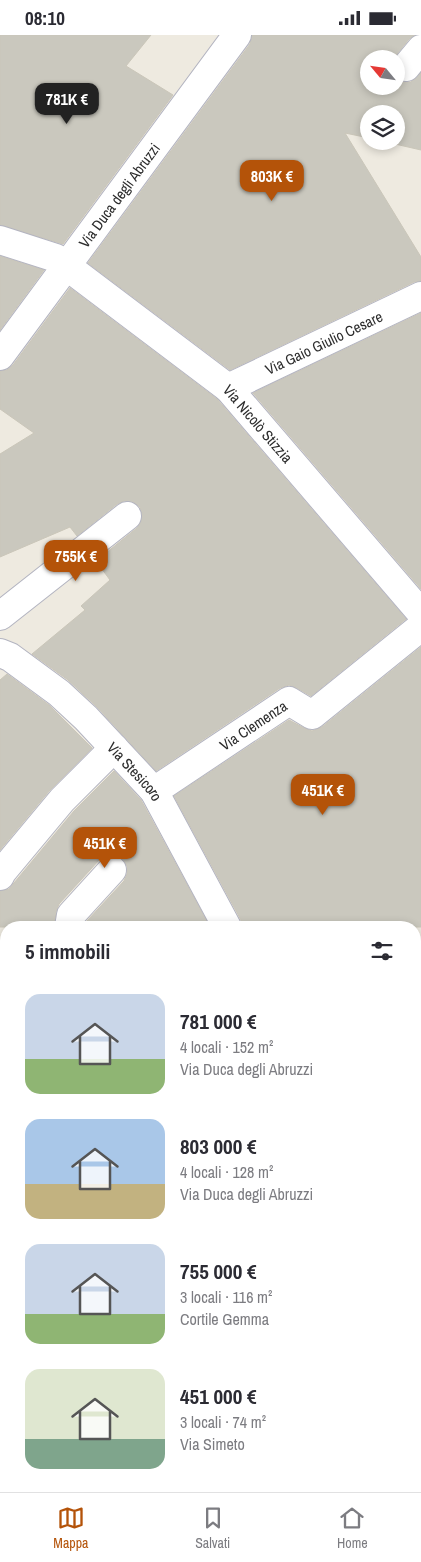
<!DOCTYPE html>
<html lang="it">
<meta charset="utf-8">
<style>
:root{--surface:#fff;--page:#f7f7f7;--text:#2b2b33;--muted:#7c7c81;--line:#e1e1e2;--accent:#b45309}
body{margin:0;font-family:"Archivo Narrow",sans-serif;background:var(--page);color:var(--text);height:100vh;display:flex;flex-direction:column;font-size:19px;white-space:nowrap}
*{box-sizing:border-box;margin:0}
p{font-size:16px;color:var(--muted)}
.icon{flex:none;width:28px;height:28px;fill:none;stroke:currentColor;stroke-width:2;stroke-linecap:round;stroke-linejoin:round}
.map{position:relative;flex:1;overflow:hidden}
.drawer{position:absolute;left:0px;top:886px;width:421px;height:571px;display:flex;flex-direction:column;background:var(--surface);border-radius:20px 20px 0 0;box-shadow:0 2px 8px #0003}
.drawer>*{flex:none}
.needle{width:32px;rotate:299deg}
.fabs{position:absolute;left:360px;top:15px;display:grid;gap:10px}
.fabs a{display:grid;place-items:center;width:45px;height:45px;border-radius:50%;background:var(--surface);box-shadow:0 2px 8px #0003;font-size:25px}
.price{position:absolute;translate:-50% -42px;padding:0 11px;border-radius:10px;background:var(--accent);color:#fff;font-size:16px;line-height:32px;filter:drop-shadow(0 1px 2px #0008)}
.price::after{content:'';position:absolute;left:50%;top:30px;width:15px;height:11px;margin-left:-8px;background:inherit;clip-path:polygon(0 0,100% 0,50% 100%)}
.price.active{background:#222;color:#fff}
ul{padding:0;list-style:none}
li{display:flex;align-items:center;gap:15px;height:125px;padding:0 25px}
li span{display:grid;place-items:center;flex:none;width:140px;height:100px;border-radius:15px;color:#555}
li>.icon{margin-inline-start:auto}
span .icon{width:60px;height:60px;fill:#fffc;stroke-width:1}
li b{font-size:21px}
h2{display:flex;justify-content:space-between;align-items:center;height:60px;padding:0 25px;font-size:21px}
.status{display:flex;justify-content:space-between;align-items:center;height:35px;padding:0 25px;background:var(--surface);direction:ltr}
.status svg{height:14px;fill:currentColor}
.dock{display:flex;justify-content:space-around;align-items:center;height:70px;border-top:1px solid var(--line);background:var(--surface);font-size:14px;color:var(--muted)}
.dock a{display:grid;justify-items:center;gap:2px}
.dock .active{color:var(--accent)}
.map>svg:first-child{display:block}
.building{fill:#cac8be;stroke:#cac6b9}
.lines{fill:none;stroke-linecap:round;stroke-linejoin:round}
.street-casing{stroke:#b3b4c0;stroke-width:30}
.secondary-casing{stroke:#b3b4c0;stroke-width:30}
.street{stroke:#fff;stroke-width:28}
.secondary{stroke:#fff;stroke-width:28}
.labels{text-anchor:middle;dominant-baseline:central;stroke-width:4;stroke-linejoin:round;paint-order:stroke}
.street-label{font-size:15px;fill:#2d2d2d;stroke:#fff}
</style>
<div class="status"><b>08:10</b><svg viewBox="0 0 49 12"><path d="M0 12V9h3v3zM5 12V6h3v6zM10 12V3h3v9zM15 12V0h3v12zM26 1h20v11H26zM47 4h2v5h-2z"/></svg></div>
<div class="map">
<svg width="421" height="1457" viewBox="0 0 421 1457">
<rect width="100%" height="100%" fill="#eeeae0"/>
<!-- building -->
<path class="building" d="M0,0H151L126,31L173,60L63,209L0,190Z
M252,0H415L409,4L393,24H369V51H396V44L403,47H411L421,38V115L382,106H396V79H369V103L345,98L421,222V246L414,247L230,335L88,228L250,9Z
M0,221L44,235L0,295Z
M70,253L217,364L406,584L311,661L297,653L289,650L280,653L156,736L97,672L68,645L32,619L85,575L81,571L110,545L96,526L137,493L141,487L142,479L140,472L133,467L124,466L117,469L77,501L70,492L0,522V419L34,398L0,374V336L7,335L13,330Z
M421,278V554L253,358Z
M421,612V892H243L241,885L174,761L289,685L304,693L312,696L322,692Z
M7,639L49,670L92,713L50,755L0,815V645Z
M114,736L141,765L210,892H85L86,887L124,846L127,839V831L123,824L115,820H107L100,824L59,869L56,877L54,892H0V856L9,854L74,776Z"/>
<g class="lines">
<defs>
<g id="street">
<path d="M406,32L421,14"/>
<path id="s1" d="M0,205L56,223L228,353L421,578"/>
<path id="s2" d="M0,321L237,0"/>
<path id="s3" d="M228,353L421,261"/>
<path d="M0,581L127,481"/>
<path id="s4" d="M0,618L10,622L59,658L86,683L154,756L227,892"/>
<path id="s5" d="M154,756L289,666L312,680L421,592"/>
<path d="M0,841L2,837L62,765L114,713"/>
<path d="M69,892L71,880L112,835"/>
<path d="M0,969L6,974"/>
<path d="M415,980L421,982"/>
<path d="M0,1358L6,1356"/>
<path d="M415,1438L421,1430"/>
<path d="M254,1451L260,1457"/>
<path d="M400,1457L405,1451"/>
</g>
<path id="secondary" d="M0,1224L6,1227
M415,1415L421,1418"/>
</defs>
<!-- street casing -->
<use href="#street" class="street-casing"/>
<!-- secondary casing -->
<use href="#secondary" class="secondary-casing"/>
<!-- street -->
<use href="#street" class="street"/>
<!-- secondary -->
<use href="#secondary" class="secondary"/>
</g>
<g class="labels">
<!-- street labels -->
<g class="street-label">
<text stroke="none"><textPath href="#s2" startOffset="200">Via Duca degli Abruzzi</textPath></text>
<text stroke="none"><textPath href="#s3" startOffset="106">Via Gaio Giulio Cesare</textPath></text>
<text stroke="none"><textPath href="#s1" startOffset="321">Via Nicolò Stizzia</textPath></text>
<text stroke="none"><textPath href="#s5" startOffset="119">Via Clemenza</textPath></text>
<text stroke="none"><textPath href="#s4" startOffset="181">Via Stesicoro</textPath></text>
</g>
</g>
</svg>
<div class="fabs">
<a><svg class="needle" viewBox="-14 -14 28 28"><path d="M0-13l5 13h-10z" fill="#e53935"/><path d="M0 13l5-13h-10z" fill="#7c7c81"/></svg></a>
<a><svg class="icon" aria-label="layers" viewBox="0 0 24 24"><path d="M12 4l9 5-9 5-9-5zM3 14l9 5 9-5"/></svg></a>
</div>
<b class="price active" style="left:67px;top:90px">781K €</b>
<b class="price" style="left:272px;top:167px">803K €</b>
<b class="price" style="left:76px;top:547px">755K €</b>
<b class="price" style="left:323px;top:781px">451K €</b>
<b class="price" style="left:105px;top:834px">451K €</b>
<section class="drawer">
<h2>5 immobili<svg class="icon" aria-label="filters" viewBox="0 0 24 24"><path d="M4 7h16M4 17h16"/><circle cx="9" cy="7" r="2"/><circle cx="15" cy="17" r="2"/></svg></h2>
<ul>
<li><span style="background:linear-gradient(#c9d6e8 65%,#8fb573 0)"><svg class="icon" aria-label="home" viewBox="0 0 24 24"><path d="M3 11l9-7 9 7M6 9v11h12V9"/></svg></span><div><b>781 000 €</b><p>4 locali · 152 m²</p><p>Via Duca degli Abruzzi</p></div></li>
<li><span style="background:linear-gradient(#a9c7e8 65%,#c2b280 0)"><svg class="icon" aria-label="home" viewBox="0 0 24 24"><path d="M3 11l9-7 9 7M6 9v11h12V9"/></svg></span><div><b>803 000 €</b><p>4 locali · 128 m²</p><p>Via Duca degli Abruzzi</p></div></li>
<li><span style="background:linear-gradient(#c9d6e8 70%,#8fb573 0)"><svg class="icon" aria-label="home" viewBox="0 0 24 24"><path d="M3 11l9-7 9 7M6 9v11h12V9"/></svg></span><div><b>755 000 €</b><p>3 locali · 116 m²</p><p>Cortile Gemma</p></div></li>
<li><span style="background:linear-gradient(#dfe7d0 70%,#7fa58c 0)"><svg class="icon" aria-label="home" viewBox="0 0 24 24"><path d="M3 11l9-7 9 7M6 9v11h12V9"/></svg></span><div><b>451 000 €</b><p>3 locali · 74 m²</p><p>Via Simeto</p></div></li>
</ul>
</section>
</div>
<nav class="dock">
<a class="active"><svg class="icon" aria-label="map" viewBox="0 0 24 24"><path d="M3 6l6-2 6 2 6-2v14l-6 2-6-2-6 2zM9 4v14M15 6v14"/></svg>Mappa</a>
<a><svg class="icon" aria-label="saved" viewBox="0 0 24 24"><path d="M7 4h10v16l-5-4-5 4z"/></svg>Salvati</a>
<a><svg class="icon" aria-label="home" viewBox="0 0 24 24"><path d="M3 11l9-7 9 7M6 9v11h12V9"/></svg>Home</a>
</nav>
